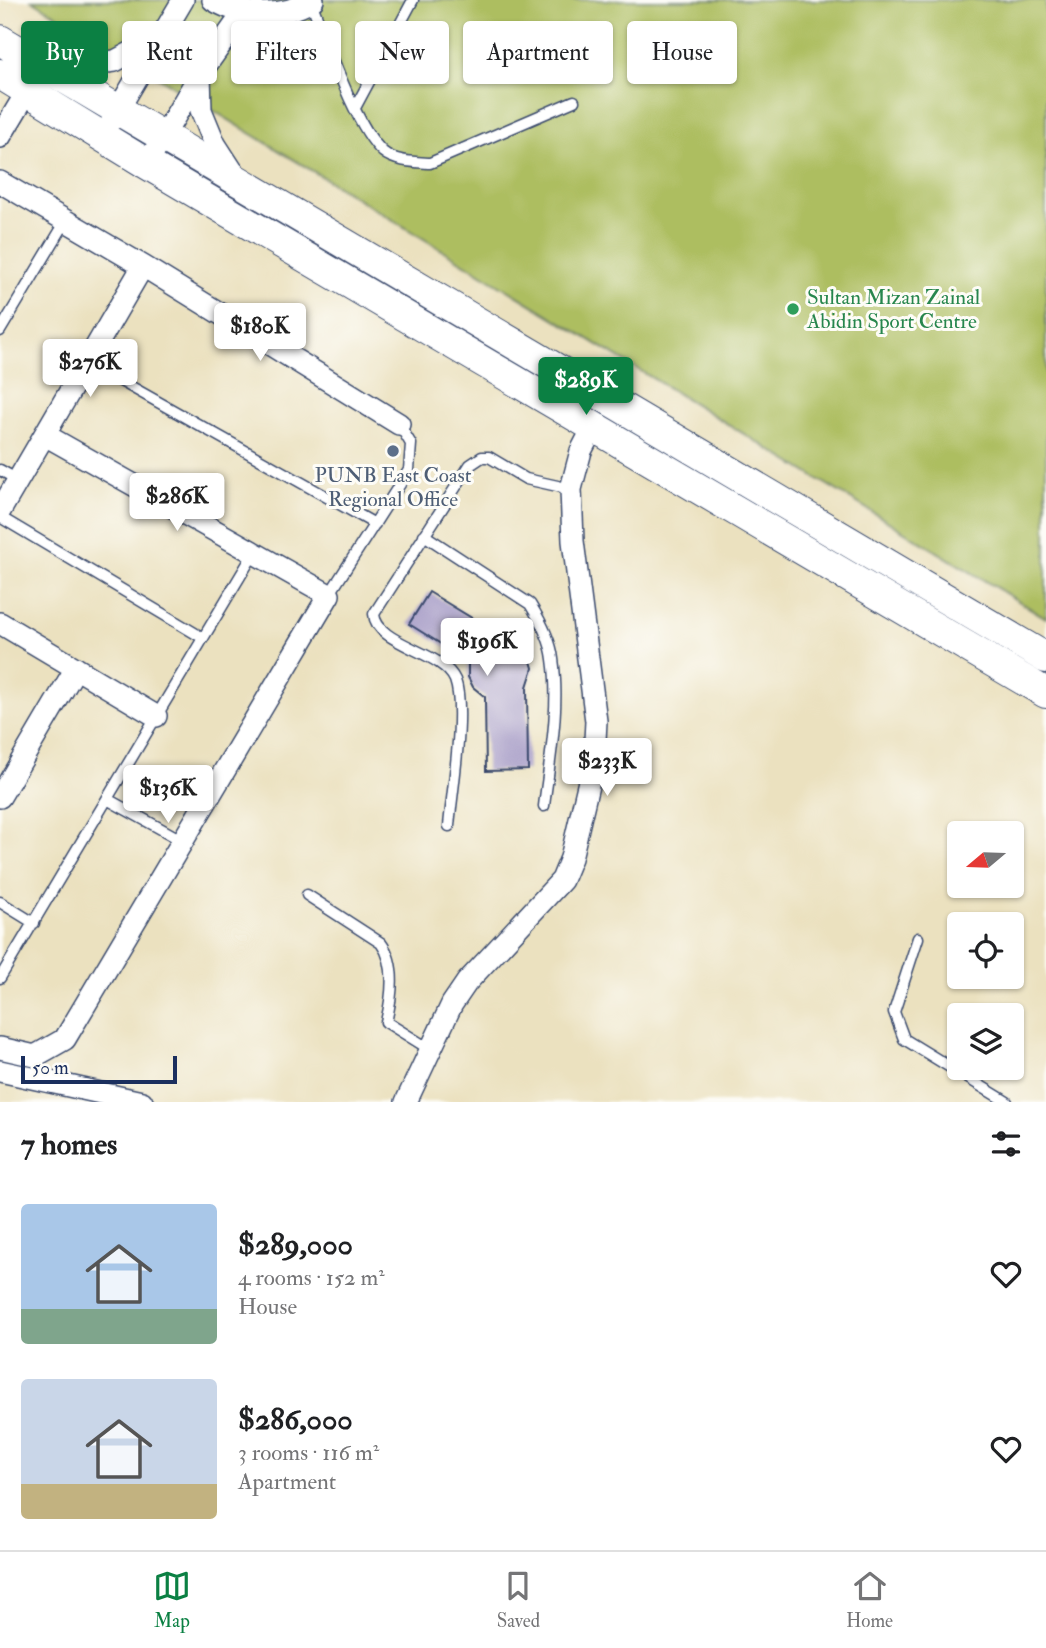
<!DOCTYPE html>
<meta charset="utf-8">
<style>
:root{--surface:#fff;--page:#f2f2f2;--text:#202124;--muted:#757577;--line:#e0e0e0;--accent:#0b8043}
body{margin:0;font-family:"IM FELL Double Pica",serif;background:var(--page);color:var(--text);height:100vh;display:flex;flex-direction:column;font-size:26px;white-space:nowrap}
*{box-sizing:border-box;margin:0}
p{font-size:23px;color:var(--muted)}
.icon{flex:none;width:38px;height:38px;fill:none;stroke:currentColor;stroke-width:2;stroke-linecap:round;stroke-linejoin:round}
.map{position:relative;height:1102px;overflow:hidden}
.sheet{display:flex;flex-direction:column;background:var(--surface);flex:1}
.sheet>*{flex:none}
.guide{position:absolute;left:21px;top:21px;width:1004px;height:63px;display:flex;gap:14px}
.needle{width:46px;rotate:251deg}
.fabs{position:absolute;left:947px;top:821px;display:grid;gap:14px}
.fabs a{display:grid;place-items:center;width:77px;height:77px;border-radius:7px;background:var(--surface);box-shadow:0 2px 5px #0004;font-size:35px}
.scale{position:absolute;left:21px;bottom:18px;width:156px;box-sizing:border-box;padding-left:7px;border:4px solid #1b2f5e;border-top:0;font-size:19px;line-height:24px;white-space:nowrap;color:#1b2f5e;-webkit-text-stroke:5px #fdfcf7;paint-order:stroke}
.price{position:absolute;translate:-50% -60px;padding:0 16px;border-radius:7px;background:#fff;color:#222;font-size:23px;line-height:46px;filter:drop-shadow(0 2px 4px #0008)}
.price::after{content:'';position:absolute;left:50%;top:42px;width:21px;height:16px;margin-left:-10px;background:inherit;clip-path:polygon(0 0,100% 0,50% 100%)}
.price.current{background:var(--accent);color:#fff}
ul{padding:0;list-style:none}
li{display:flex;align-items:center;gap:21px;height:175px;padding:0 21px}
li span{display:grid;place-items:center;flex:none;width:196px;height:140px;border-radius:7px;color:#555}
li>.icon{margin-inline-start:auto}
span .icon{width:84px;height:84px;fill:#fffc;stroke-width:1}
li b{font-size:30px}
h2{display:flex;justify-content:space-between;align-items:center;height:84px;padding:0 21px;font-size:30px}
.pill{padding:0 24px;border-radius:7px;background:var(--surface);box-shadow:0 2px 5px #0004;font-size:24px;line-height:63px}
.pill.current{background:var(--accent);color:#fff}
.dock{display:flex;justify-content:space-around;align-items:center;height:98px;border-top:2px solid var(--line);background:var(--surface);font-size:19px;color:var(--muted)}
.dock a{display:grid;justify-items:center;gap:4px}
.dock .current{color:var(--accent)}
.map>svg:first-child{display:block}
.green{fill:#adbe61;stroke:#647660;stroke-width:2}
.building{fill:#a89ec8}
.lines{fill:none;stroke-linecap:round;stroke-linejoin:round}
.service-casing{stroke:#3a4a6d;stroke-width:13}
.minor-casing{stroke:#3a4a6d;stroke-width:24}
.secondary-casing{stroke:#3a4a6d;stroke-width:32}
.service{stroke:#fff;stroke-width:10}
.minor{stroke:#fff;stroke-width:21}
.secondary{stroke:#fff;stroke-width:30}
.leisure-dot{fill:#2e9e5b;stroke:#fdfcf7;stroke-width:2.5}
.service-dot{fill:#5c6f8a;stroke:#fdfcf7;stroke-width:2.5}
.labels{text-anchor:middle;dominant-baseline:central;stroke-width:6;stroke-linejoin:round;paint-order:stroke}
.leisure-label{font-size:21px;fill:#27864d;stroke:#fdfcf7;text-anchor:start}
.service-label{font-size:21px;fill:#4e5e75;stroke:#fdfcf7}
</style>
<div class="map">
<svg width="1046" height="1102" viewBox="0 0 1046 1102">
<rect width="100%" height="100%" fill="#fdfcf7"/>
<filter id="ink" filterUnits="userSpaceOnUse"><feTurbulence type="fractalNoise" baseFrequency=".0143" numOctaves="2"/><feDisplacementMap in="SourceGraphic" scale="14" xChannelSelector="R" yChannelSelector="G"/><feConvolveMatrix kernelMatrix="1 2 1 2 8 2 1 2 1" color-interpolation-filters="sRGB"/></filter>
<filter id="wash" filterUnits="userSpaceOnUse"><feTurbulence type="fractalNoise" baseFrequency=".00686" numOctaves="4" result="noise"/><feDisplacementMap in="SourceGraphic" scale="28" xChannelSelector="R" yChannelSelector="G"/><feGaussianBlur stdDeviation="1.57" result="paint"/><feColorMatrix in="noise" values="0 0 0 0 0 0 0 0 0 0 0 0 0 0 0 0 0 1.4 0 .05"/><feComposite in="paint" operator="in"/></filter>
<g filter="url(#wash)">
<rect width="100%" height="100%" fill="#ebe1bf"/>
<!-- green -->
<path class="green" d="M32,0H1046V618Z"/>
<g id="blocks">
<!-- building -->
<path class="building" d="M429,592L490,629L520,641L527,648L533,668L527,687L528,770L486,771L485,697L473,687L468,677V661L409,624Z"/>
</g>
</g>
<g filter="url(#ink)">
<use href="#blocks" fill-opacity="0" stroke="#3a4a6d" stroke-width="2"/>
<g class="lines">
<defs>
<path id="service" d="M311,2C326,39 355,127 383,152C395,162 415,162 430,163L574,101
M355,108L413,0
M0,331L66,221
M87,362L375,524
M0,470L18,480
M0,517L203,638
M424,535L530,604C540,620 551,640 553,659C560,707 550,758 544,806
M329,595L409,470L411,444L399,424
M107,799L183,841
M449,826C452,791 466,710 455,680C443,651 376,645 374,614L470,465L482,457H489L526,479L571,489
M307,895L381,943C397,964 392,997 386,1022L431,1050
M0,902L34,923
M918,938L894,1012L904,1039L1007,1102
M0,978L254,553"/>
<path id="minor" d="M213,0C244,18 283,18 313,0
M38,58L91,64L115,61L160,37
M200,74L201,110L215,144L237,178
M112,120L183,0
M0,137L28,90
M147,164L200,74L244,12
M0,182L143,266L399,424
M0,511L143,266
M0,623L156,716
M0,797L76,668
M0,1048L35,1056L65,1039L329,595L45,435
M0,1071L142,1102
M406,1102L452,1004L467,982L562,880L571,858L594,760L596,721L573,541L571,489L581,451L594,426"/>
<path id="secondary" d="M0,40L1046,658
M0,74L147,164L1046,693"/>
</defs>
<!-- service casing -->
<use href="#service" class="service-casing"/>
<!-- minor casing -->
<use href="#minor" class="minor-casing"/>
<!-- secondary casing -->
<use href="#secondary" class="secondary-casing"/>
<!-- service -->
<use href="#service" class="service"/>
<!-- minor -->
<use href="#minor" class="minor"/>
<!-- secondary -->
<use href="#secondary" class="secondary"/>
</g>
</g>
<!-- markers -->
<circle class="leisure-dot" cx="793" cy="309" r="7"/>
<circle class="service-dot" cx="393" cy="451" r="7"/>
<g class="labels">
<!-- leisure labels -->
<g class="leisure-label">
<text x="807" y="297">Sultan Mizan Zainal<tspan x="807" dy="24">Abidin Sport Centre</tspan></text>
</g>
<!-- service labels -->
<g class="service-label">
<text x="393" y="475">PUNB East Coast<tspan x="393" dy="24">Regional Office</tspan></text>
</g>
</g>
</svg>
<div class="fabs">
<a><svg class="needle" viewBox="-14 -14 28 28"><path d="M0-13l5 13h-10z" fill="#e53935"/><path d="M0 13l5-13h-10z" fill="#757577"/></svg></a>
<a><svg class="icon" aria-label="locate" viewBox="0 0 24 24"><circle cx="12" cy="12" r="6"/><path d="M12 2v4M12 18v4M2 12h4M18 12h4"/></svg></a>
<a><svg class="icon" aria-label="layers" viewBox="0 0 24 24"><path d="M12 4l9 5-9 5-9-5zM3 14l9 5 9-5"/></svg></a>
</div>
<div class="scale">50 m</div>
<b class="price" style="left:260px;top:363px">$180K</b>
<b class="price" style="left:90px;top:399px">$276K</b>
<b class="price current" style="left:586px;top:417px">$289K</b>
<b class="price" style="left:177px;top:533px">$286K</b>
<b class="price" style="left:487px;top:678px">$196K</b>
<b class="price" style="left:607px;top:798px">$233K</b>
<b class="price" style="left:168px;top:825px">$136K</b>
<div class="guide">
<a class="pill current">Buy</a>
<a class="pill">Rent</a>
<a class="pill">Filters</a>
<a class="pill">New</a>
<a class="pill">Apartment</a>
<a class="pill">House</a>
</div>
</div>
<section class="sheet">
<h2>7 homes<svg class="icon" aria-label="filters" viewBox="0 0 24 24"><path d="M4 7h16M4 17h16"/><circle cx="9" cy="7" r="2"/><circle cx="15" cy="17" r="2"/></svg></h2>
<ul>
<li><span style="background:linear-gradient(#a9c7e8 75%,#7fa58c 0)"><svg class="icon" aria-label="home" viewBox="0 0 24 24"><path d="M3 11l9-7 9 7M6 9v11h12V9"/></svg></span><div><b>$289,000</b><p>4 rooms · 152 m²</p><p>House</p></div><svg class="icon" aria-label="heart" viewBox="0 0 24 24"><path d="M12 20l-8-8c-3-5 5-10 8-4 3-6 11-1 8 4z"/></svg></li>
<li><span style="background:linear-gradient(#c9d6e8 75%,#c2b280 0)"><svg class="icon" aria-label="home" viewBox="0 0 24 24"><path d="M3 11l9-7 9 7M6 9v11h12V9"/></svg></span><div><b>$286,000</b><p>3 rooms · 116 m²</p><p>Apartment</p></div><svg class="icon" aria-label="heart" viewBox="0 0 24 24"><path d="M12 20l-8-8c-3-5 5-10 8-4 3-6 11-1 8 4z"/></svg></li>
</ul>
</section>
<nav class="dock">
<a class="current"><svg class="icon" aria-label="map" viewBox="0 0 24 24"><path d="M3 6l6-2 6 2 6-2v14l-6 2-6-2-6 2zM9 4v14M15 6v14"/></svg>Map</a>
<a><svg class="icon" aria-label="saved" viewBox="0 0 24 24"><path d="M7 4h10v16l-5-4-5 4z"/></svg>Saved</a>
<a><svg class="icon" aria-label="home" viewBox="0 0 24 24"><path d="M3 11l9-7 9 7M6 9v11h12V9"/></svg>Home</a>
</nav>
